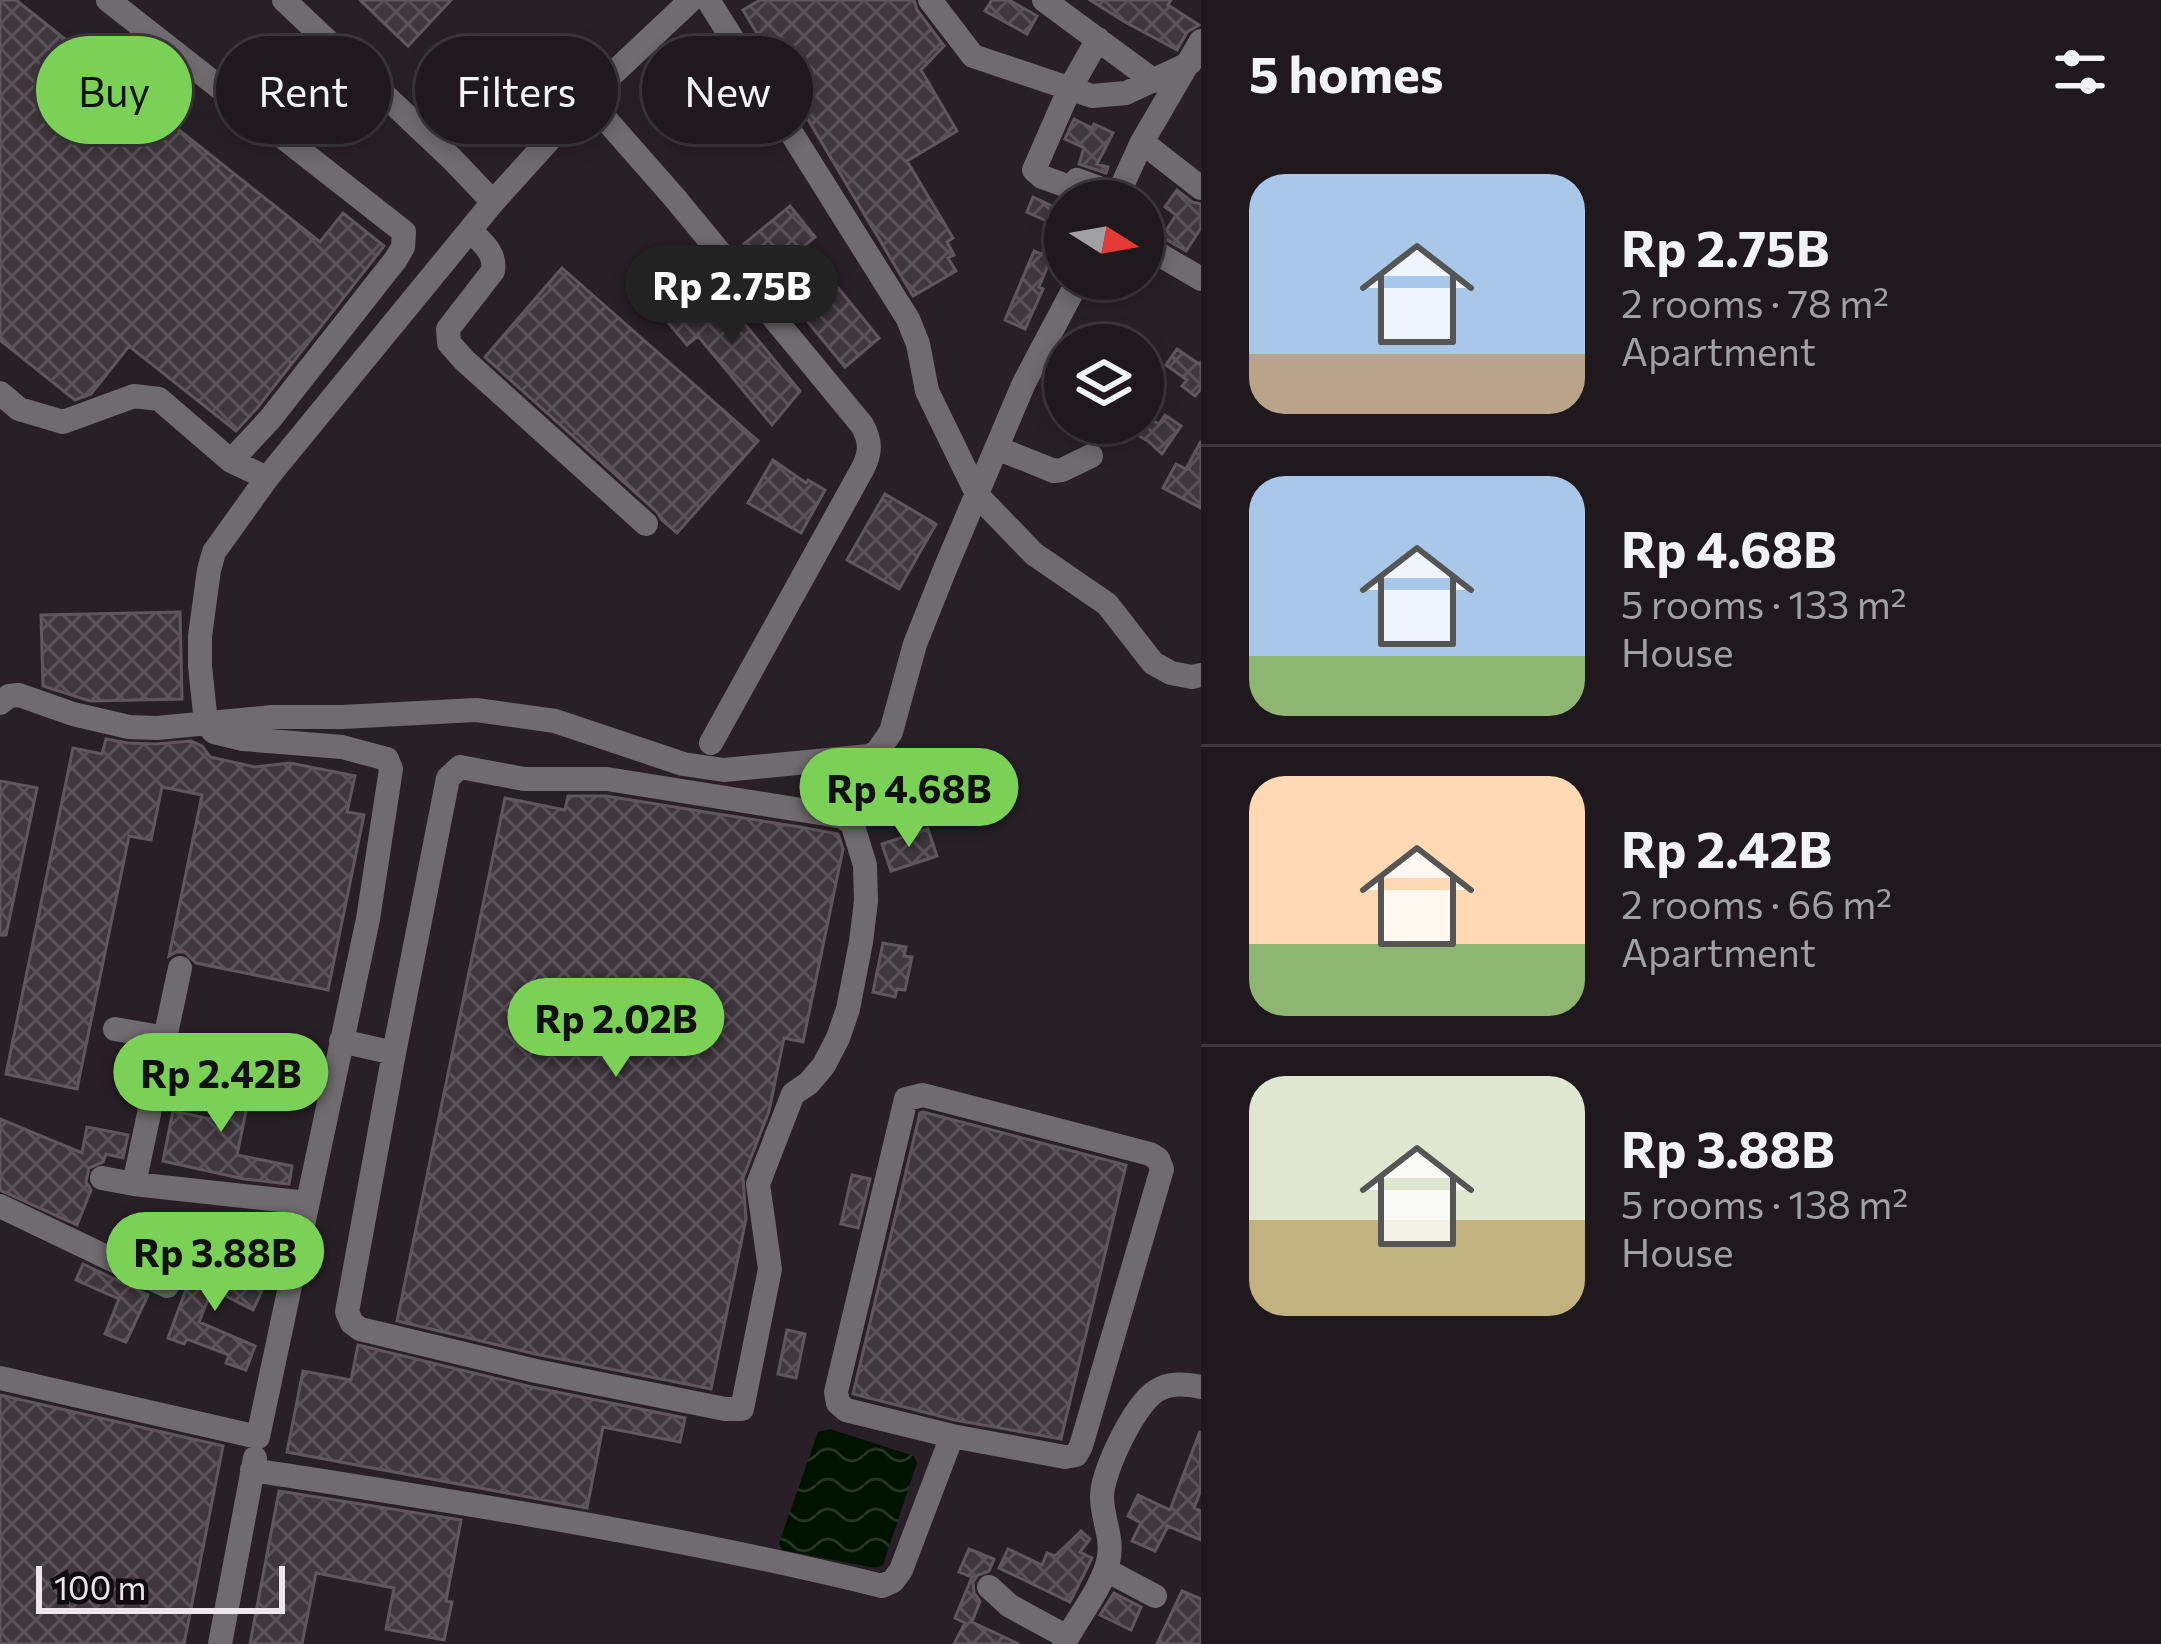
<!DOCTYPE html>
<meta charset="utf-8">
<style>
:root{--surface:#1f181d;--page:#272126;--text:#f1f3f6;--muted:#a1a0a4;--line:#3c373b;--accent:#7bd156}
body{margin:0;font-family:Commissioner,sans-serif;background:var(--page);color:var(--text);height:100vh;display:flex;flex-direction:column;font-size:45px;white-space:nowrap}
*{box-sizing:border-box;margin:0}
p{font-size:39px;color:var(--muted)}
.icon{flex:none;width:66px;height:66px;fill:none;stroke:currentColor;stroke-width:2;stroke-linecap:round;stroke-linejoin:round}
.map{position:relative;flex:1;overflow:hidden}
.drawer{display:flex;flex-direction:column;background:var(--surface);width:960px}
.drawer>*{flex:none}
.banner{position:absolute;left:36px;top:36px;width:984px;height:108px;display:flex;gap:24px}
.needle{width:78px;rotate:101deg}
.fabs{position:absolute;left:1044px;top:180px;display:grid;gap:24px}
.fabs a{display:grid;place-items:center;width:120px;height:120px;border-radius:50%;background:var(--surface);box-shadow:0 6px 18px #0003,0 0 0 3px var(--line);font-size:60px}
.scale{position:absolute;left:36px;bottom:30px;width:249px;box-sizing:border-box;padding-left:12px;border:6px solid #ede6eb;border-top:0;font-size:33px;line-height:42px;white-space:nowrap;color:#ede6eb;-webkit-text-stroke:9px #0f0b0e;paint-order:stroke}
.price{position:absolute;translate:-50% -102px;padding:0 27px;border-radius:42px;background:var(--accent);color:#111;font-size:39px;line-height:78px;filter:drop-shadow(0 3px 6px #0008)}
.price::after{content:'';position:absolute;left:50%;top:72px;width:36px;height:27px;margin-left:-18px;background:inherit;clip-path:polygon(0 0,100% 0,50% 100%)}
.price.active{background:#222;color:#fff}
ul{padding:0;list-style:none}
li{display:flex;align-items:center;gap:36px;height:300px;padding:0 48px}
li+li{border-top:3px solid var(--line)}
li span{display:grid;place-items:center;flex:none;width:336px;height:240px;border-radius:36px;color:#555}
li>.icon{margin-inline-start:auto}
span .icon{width:144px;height:144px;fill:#fffc;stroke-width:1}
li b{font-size:51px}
h2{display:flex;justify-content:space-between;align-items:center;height:144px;padding:0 48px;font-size:51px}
.chip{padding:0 42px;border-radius:54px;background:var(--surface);box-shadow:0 6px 18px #0003,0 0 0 3px var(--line);font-size:42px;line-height:108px}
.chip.active{background:var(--accent);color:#111}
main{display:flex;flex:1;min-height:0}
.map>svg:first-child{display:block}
.water{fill:url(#water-waves)}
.building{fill:url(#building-cross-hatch);stroke:#61565e;stroke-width:3}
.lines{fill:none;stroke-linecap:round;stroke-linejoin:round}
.minor{stroke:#6f6b6e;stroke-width:24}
</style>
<main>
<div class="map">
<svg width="1201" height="1644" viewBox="0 0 1201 1644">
<defs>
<pattern id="water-waves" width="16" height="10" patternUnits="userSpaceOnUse" patternTransform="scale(3)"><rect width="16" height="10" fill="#001200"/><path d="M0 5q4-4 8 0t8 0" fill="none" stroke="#263425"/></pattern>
<pattern id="building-cross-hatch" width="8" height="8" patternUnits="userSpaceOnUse" patternTransform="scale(3)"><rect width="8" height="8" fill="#40363e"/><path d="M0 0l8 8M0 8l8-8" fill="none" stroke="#5c535a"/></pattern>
</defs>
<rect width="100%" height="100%" fill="#292027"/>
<!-- water -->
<path class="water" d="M830,1429L914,1456L917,1463L883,1565L875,1568L782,1550L779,1543L818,1432Z"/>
<!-- building -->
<path class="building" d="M0,0H16L320,242L343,213L384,246L257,408L236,431L129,346L91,394L75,400L0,340Z
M360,0H451L408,46Z
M760,0H914L917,10L944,46L921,70L957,131L907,161L953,238L947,242L954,255L948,258L956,271L913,296L743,10Z
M992,0H1009L1037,16L1027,34L985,11Z
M1090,0H1171L1168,5L1199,25L1187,32L1177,50L1125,22Z
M1074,119L1092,128L1094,124L1113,133L1097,164L1108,167L1106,173L1079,164L1084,148L1065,139Z
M1177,190L1192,202L1201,204V228L1186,251L1162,237L1176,215L1165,207Z
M1033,197L1059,209L1061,201L1065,203V250L1058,247L1055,256L1043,252L1053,224L1027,212Z
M790,206L815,237L804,246L879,338L845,367L744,244Z
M1034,251L1051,258L1039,287L1043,289L1025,329L1005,320Z
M562,268L758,441L677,533L662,520L657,512L485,357Z
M705,276L800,391L772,425L698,336L687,345L660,313Z
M1177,349L1199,364L1201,362V389L1195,396L1182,386L1187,380L1166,365Z
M1143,415L1159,424L1165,415L1181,426L1162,454L1148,441L1116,423H1143Z
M1201,441V508L1163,488L1176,464L1186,469Z
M773,460L806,483L808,480L825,490L801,533L748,503Z
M885,494L936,524L899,589L847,560Z
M180,612L182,699L90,701L43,686L41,615Z
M106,739L128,743L156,744L191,741L202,746L210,757L255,767L290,763L355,776L347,812L364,815L328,990L196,963L185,952H176L169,956L202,795L162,787L151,840L129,836L77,1089L6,1074L73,748L102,754Z
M0,781L37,788L6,935H0Z
M913,783L920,804L889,814L882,793Z
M568,796H606L800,827L838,834L843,849L803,1042L784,1038L769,1111L743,1178L746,1219L711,1389L540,1355L397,1321L505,798L565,810Z
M928,829L937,856L891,871L882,844Z
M883,943L906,947L904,956L912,957L905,990L897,989L895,997L873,992Z
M222,1065L254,1072L237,1155L292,1166L289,1184L244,1179L163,1161L173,1111L211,1119Z
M923,1112L1126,1165L1061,1439L955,1420L853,1394L920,1113Z
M0,1119L82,1153L87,1127L128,1135L123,1158L106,1154L103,1162L89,1168L86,1182L91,1190L77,1225L0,1190Z
M852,1175L870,1179L858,1228L841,1224Z
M83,1264L148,1295L126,1342L105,1334L119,1299L76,1280Z
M195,1265L233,1280L237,1272L264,1286L253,1310L218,1292H211L199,1322L255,1346L246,1370L226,1363L229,1355L187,1339L184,1344L168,1338Z
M787,1330L805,1334L796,1378L778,1374Z
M358,1345L532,1387L685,1418L680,1442L603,1427L587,1508L287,1452L303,1371L351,1380Z
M0,1395L223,1446L184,1644H0Z
M1200,1431L1201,1490L1194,1508L1201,1511V1540L1168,1526L1155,1551L1132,1541L1141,1523L1128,1516L1138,1495L1170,1510Z
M279,1491L461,1520L446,1601L452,1602L444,1640L386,1629L394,1588L316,1573L302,1644H250Z
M1081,1531L1090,1539L1080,1552L1092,1558L1070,1602L999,1568L1008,1549L1042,1565L1047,1553L1055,1556Z
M969,1549L994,1559L989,1571L978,1575L973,1582L974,1593L980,1601L972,1622L1019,1644H954L965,1623L955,1618L972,1577L959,1572Z
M1182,1591L1201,1599V1644H1157Z
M1114,1593L1141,1607L1131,1630L1100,1615Z"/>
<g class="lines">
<!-- minor -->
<path class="minor" d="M108,0L404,232L403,247L396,259L270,419L231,461L267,478
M708,0L908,319L918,344L927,391L978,496L1034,554L1107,604L1153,663L1171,673L1192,677L1201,675
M930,0L973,56L1092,96L1126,93L1190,63
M1044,0L1154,81
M1098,39L1069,90L1034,170L1042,177L1070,187L1077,180L1118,195
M587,98L674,197L862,425C871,441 871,452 863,468L711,743
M1142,142L1201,188
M1115,201L1142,142L1201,41
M493,202L587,98L691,0
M470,230C482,243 496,252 493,271L448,329L449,343L464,360L646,524
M1143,245L1201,279
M0,393L19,409L63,422L134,396L159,399L231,461
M997,448L1054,471L1062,470L1091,456
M0,703L9,696L19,695L73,714L129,727L157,728L272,717H342L476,710L555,721L683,764L724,770L869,756L877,752L891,732L915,644L945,569L1024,383L1079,279
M460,767L524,779H607L826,814L842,817L852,823L865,865L866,901L861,942L848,1009L838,1038L824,1065L809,1083L793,1094L758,1184L770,1269L742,1409H725L536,1371L360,1329L352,1323L347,1312L394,1053L448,778Z
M115,1029L166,1038
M341,1041L394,1053
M102,1178L134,1184L307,1203
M134,1184L180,968
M0,1206L167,1286
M0,1378L258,1437L368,919L391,769L387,759L342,747L243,739L214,732L206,723L200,666V636L209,570L214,552L267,478L493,202L452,159L284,0
M252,1470C463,1503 675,1535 882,1586L893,1581L901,1570L952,1436L1065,1457L1076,1455L1081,1446L1162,1169L1158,1159L1150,1154L923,1095L906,1099L836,1392L838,1403L846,1410L952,1436
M1106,1570L1155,1596
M989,1587L1010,1606L1067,1637
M220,1644L255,1458
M1064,1644C1077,1618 1101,1590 1108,1562C1114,1538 1102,1520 1102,1497C1102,1472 1134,1405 1156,1391C1170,1382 1186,1384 1201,1387"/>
</g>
</svg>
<div class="fabs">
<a><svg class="needle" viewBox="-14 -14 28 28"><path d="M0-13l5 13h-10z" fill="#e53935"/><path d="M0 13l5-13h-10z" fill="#a1a0a4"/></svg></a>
<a><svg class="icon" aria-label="layers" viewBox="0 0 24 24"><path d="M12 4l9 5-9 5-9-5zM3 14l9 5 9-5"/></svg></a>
</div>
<div class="scale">100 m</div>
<b class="price active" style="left:732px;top:347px">Rp 2.75B</b>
<b class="price" style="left:909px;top:850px">Rp 4.68B</b>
<b class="price" style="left:616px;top:1080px">Rp 2.02B</b>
<b class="price" style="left:221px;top:1135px">Rp 2.42B</b>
<b class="price" style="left:215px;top:1314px">Rp 3.88B</b>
<div class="banner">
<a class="chip active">Buy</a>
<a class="chip">Rent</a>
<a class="chip">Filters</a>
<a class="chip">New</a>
</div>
</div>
<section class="drawer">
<h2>5 homes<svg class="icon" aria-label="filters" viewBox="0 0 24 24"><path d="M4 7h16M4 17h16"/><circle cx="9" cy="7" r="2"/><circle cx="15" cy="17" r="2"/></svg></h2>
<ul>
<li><span style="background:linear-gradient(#a9c7e8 75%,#b9a48a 0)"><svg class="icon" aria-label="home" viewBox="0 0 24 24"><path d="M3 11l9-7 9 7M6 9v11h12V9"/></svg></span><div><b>Rp 2.75B</b><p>2 rooms · 78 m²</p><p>Apartment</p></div></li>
<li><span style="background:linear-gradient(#a9c7e8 75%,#8fb573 0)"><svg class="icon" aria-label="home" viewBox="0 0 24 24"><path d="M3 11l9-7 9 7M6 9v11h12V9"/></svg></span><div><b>Rp 4.68B</b><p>5 rooms · 133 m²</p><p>House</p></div></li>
<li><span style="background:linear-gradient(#ffd9b3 70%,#8fb573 0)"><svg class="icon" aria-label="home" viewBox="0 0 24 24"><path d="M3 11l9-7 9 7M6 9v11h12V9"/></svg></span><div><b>Rp 2.42B</b><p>2 rooms · 66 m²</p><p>Apartment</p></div></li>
<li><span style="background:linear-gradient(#dfe7d0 60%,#c2b280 0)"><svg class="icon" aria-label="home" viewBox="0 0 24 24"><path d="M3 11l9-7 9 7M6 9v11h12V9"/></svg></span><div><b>Rp 3.88B</b><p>5 rooms · 138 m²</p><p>House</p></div></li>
</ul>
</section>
</main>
